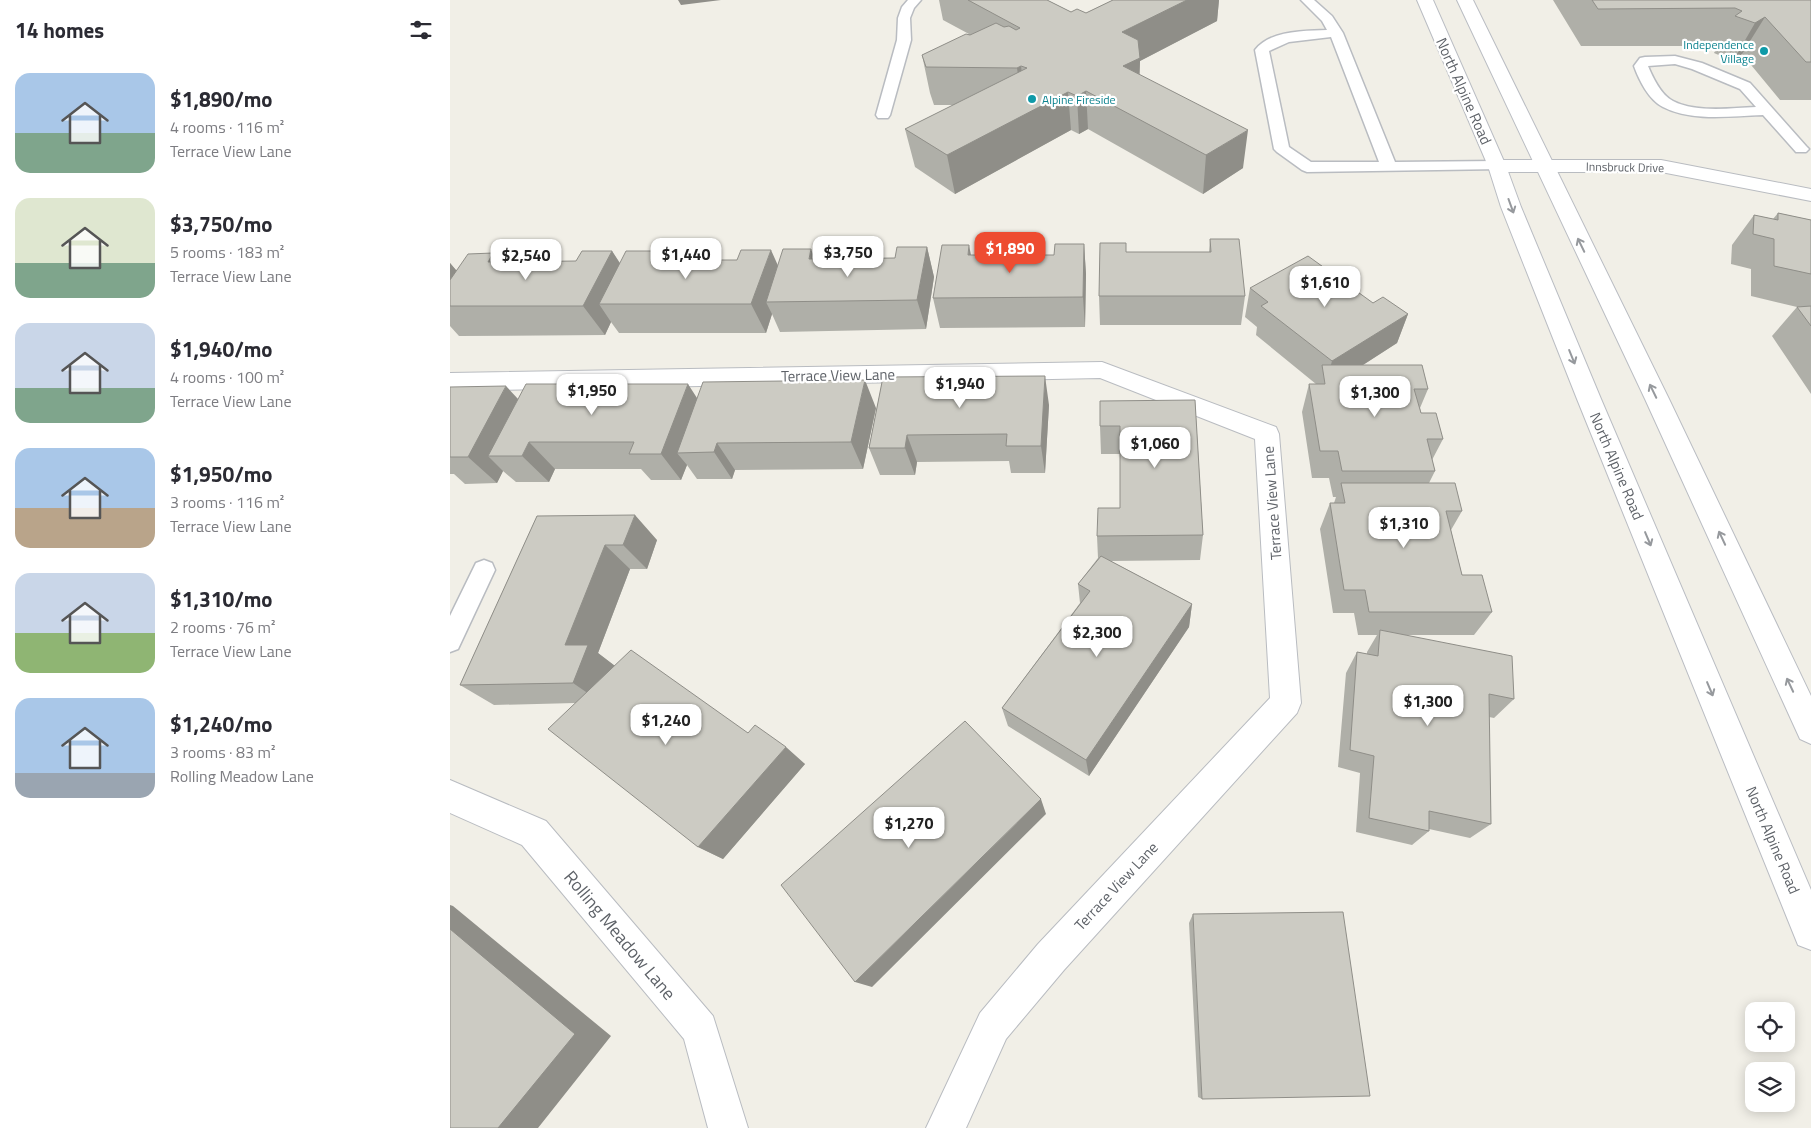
<!DOCTYPE html>
<meta charset="utf-8">
<style>
:root{--surface:#fff;--page:#f2f2f3;--text:#2b2b33;--muted:#7c7c81;--accent:#ee4c31}
body{margin:0;font-family:"Titillium Web",sans-serif;background:var(--page);color:var(--text);height:100vh;display:flex;flex-direction:column;font-size:19px;white-space:nowrap}
*{box-sizing:border-box;margin:0}
p{font-size:16px;color:var(--muted)}
.icon{flex:none;width:28px;height:28px;fill:none;stroke:currentColor;stroke-width:2;stroke-linecap:round;stroke-linejoin:round}
.map{position:relative;flex:1;overflow:hidden}
.side{display:flex;flex-direction:column;background:var(--surface);width:450px}
.side>*{flex:none}
.fabs{position:absolute;left:1295px;top:1002px;display:grid;gap:10px}
.fabs a{display:grid;place-items:center;width:50px;height:50px;border-radius:10px;background:var(--surface);box-shadow:0 2px 12px #0003;font-size:25px}
.price{position:absolute;translate:-50% -42px;padding:0 11px;border-radius:10px;background:#fff;color:#222;font-size:16px;line-height:32px;filter:drop-shadow(0 1px 2px #0008)}
.price::after{content:'';position:absolute;left:50%;top:30px;width:15px;height:11px;margin-left:-8px;background:inherit;clip-path:polygon(0 0,100% 0,50% 100%)}
.price.current{background:var(--accent);color:#fff}
ul{padding:0;list-style:none}
li{display:flex;align-items:center;gap:15px;height:125px;padding:0 15px}
li span{display:grid;place-items:center;flex:none;width:140px;height:100px;border-radius:15px;color:#555}
li>.icon{margin-inline-start:auto}
span .icon{width:60px;height:60px;fill:#fffc;stroke-width:1}
li b{font-size:21px}
h2{display:flex;justify-content:space-between;align-items:center;height:60px;padding:0 15px;font-size:21px}
main{display:flex;flex:1;min-height:0}
.map>svg:first-child{display:block}
.lines{fill:none;stroke-linecap:round;stroke-linejoin:round}
.service-casing{stroke:#b9bcc1;stroke-width:3}
.minor-casing{stroke:#b9bcc1;stroke-width:2}
.secondary-casing{stroke:#babdc3;stroke-width:2}
.service{fill:#fff;fill-rule:evenodd}
.minor{fill:#fff;fill-rule:evenodd}
.secondary{fill:#fff;fill-rule:evenodd}
.wall{fill:#afafa8}
.shaded-wall{fill:#8f8e88}
.building{fill:#cccbc3;stroke:#8f8e88}
.oneway{stroke:#96999d}
.culture-dot{fill:#0f9aa8;stroke:#fff;stroke-width:2}
.labels{text-anchor:middle;dominant-baseline:central;stroke-width:4.5;stroke-linejoin:round;paint-order:stroke}
.far-culture-label{font-size:12px;fill:#0d838f;stroke:#fff;text-anchor:end}
.far-street-label{font-size:12px;fill:#5e6268;stroke:#fff}
.street-label{font-size:15px;fill:#5e6268;stroke:#fff}
.near-street-label{font-size:18px;fill:#5e6268;stroke:#fff}
</style>
<main>
<section class="side">
<h2>14 homes<svg class="icon" aria-label="filters" viewBox="0 0 24 24"><path d="M4 7h16M4 17h16"/><circle cx="9" cy="7" r="2"/><circle cx="15" cy="17" r="2"/></svg></h2>
<ul>
<li><span style="background:linear-gradient(#a9c7e8 60%,#7fa58c 0)"><svg class="icon" aria-label="home" viewBox="0 0 24 24"><path d="M3 11l9-7 9 7M6 9v11h12V9"/></svg></span><div><b>$1,890/mo</b><p>4 rooms · 116 m²</p><p>Terrace View Lane</p></div></li>
<li><span style="background:linear-gradient(#dfe7d0 65%,#7fa58c 0)"><svg class="icon" aria-label="home" viewBox="0 0 24 24"><path d="M3 11l9-7 9 7M6 9v11h12V9"/></svg></span><div><b>$3,750/mo</b><p>5 rooms · 183 m²</p><p>Terrace View Lane</p></div></li>
<li><span style="background:linear-gradient(#c9d6e8 65%,#7fa58c 0)"><svg class="icon" aria-label="home" viewBox="0 0 24 24"><path d="M3 11l9-7 9 7M6 9v11h12V9"/></svg></span><div><b>$1,940/mo</b><p>4 rooms · 100 m²</p><p>Terrace View Lane</p></div></li>
<li><span style="background:linear-gradient(#a9c7e8 60%,#b9a48a 0)"><svg class="icon" aria-label="home" viewBox="0 0 24 24"><path d="M3 11l9-7 9 7M6 9v11h12V9"/></svg></span><div><b>$1,950/mo</b><p>3 rooms · 116 m²</p><p>Terrace View Lane</p></div></li>
<li><span style="background:linear-gradient(#c9d6e8 60%,#8fb573 0)"><svg class="icon" aria-label="home" viewBox="0 0 24 24"><path d="M3 11l9-7 9 7M6 9v11h12V9"/></svg></span><div><b>$1,310/mo</b><p>2 rooms · 76 m²</p><p>Terrace View Lane</p></div></li>
<li><span style="background:linear-gradient(#a9c7e8 75%,#9aa5b1 0)"><svg class="icon" aria-label="home" viewBox="0 0 24 24"><path d="M3 11l9-7 9 7M6 9v11h12V9"/></svg></span><div><b>$1,240/mo</b><p>3 rooms · 83 m²</p><p>Rolling Meadow Lane</p></div></li>
</ul>
</section>
<div class="map">
<svg width="1361" height="1128" viewBox="0 0 1361 1128">
<rect width="100%" height="100%" fill="#f1efe7"/>
<g class="lines">
<defs>
<path id="service" d="M458,0H471L464,8L460,18L461,40L440,115L438,118H428L426,115L447,40L448,18L452,7Z
M851,0H864L882,16L893,33L945,162L1047,161L1052,163L1055,166L1052,169L857,172L852,170L827,152L824,149L805,50C820,30 855,31 877,30L872,21ZM881,37L929,162H861L839,147L819,51L839,42Z
M1225,56L1252,63L1300,83L1356,146L1359,149L1356,152H1346L1313,115C1282,116 1242,122 1213,107C1199,100 1189,80 1184,66L1190,58L1195,57ZM1225,64L1242,69L1290,89L1306,107C1281,108 1246,113 1223,101C1211,95 1203,78 1198,66Z
M34,560L42,563L45,570L8,649L0,652V616L26,563Z"/>
<path id="minor" d="M1047,160H1211L1361,189V201L1211,172H1047L1040,170L1038,166L1040,162Z
M652,362L826,427L829,434L851,703L847,713L614,970L556,1039L516,1128H476L530,1013L588,944L820,698L805,439L650,378L0,391V373Z
M0,780L96,821L263,1016L298,1128H258L234,1039L72,845L0,813Z"/>
<path id="secondary" d="M967,0H983L1056,166L1071,207L1151,399L1361,890V950L1348,945L1127,399L1051,207L1038,166Z
M1007,0H1023L1219,399L1361,696V744L1350,739L1195,399Z"/>
</defs>
<!-- service casing -->
<use href="#service" class="service-casing"/>
<!-- minor casing -->
<use href="#minor" class="minor-casing"/>
<!-- secondary casing -->
<use href="#secondary" class="secondary-casing"/>
<!-- service -->
<use href="#service" class="service"/>
<!-- minor -->
<use href="#minor" class="minor"/>
<!-- secondary -->
<use href="#secondary" class="secondary"/>
</g>
<!-- wall -->
<path class="wall" d="M489,0H597L621,12L636,13L663,0H769L767,21L690,61L689,75L793,168L753,194L638,129L629,134L621,130L505,194L465,167L455,129L504,105H484L480,93L472,55L519,34L493,20Z
M1103,0H1361V100H1330L1292,54L1283,61L1264,53L1267,47L1264,46H1131Z
M1328,213L1361,220V394L1322,336L1347,307L1301,296V269L1281,264L1282,245L1304,215L1323,219Z
M760,239L795,296L791,325H650L649,296L676,252H759Z
M634,244L636,274L635,327L490,328L483,298L521,255H604Z
M477,247L484,277L476,329L330,332L322,314L316,333H169L161,322L155,335L9,336L0,326V263L6,270L50,262L126,261L162,251L170,263L210,260L328,266L365,259L445,258Z
M800,288L923,303L958,314L947,343L913,365L978,389L970,408L971,413L993,439L982,460L985,471L979,483L1012,511L1001,530L1012,575L1042,612L1024,635H954L1064,699L1044,718L1039,717L1041,824L1020,838L979,829V831L962,845L906,832L910,773L888,767L896,673L907,652L917,654V652L927,635H908L904,613H883L870,529L880,503H884L886,497H883L879,478H862L852,412L859,384H866L806,335L807,327L795,317Z
M433,377L599,405L595,473H561L559,461L467,462L465,475H430L419,448Z
M0,387L68,399L247,398L426,408L413,469L285,470L282,479H247L237,465L231,480H201L191,469H105L99,482H66L53,471L47,483L15,484L4,474H0Z
M745,400L753,535L750,560L661,561L742,604L739,627L639,776L558,726L552,708L630,603L628,584L648,558L647,536L670,508V454H651L650,426Z
M87,516L207,540L197,569H180L148,653L165,666L298,733L355,764L273,859L248,847L125,703L44,705L10,685Z
M743,914L752,1099L748,1097L739,923Z"/>
<!-- shaded-wall -->
<path class="shaded-wall" d="M228,0H271L231,5Z
M737,0H769L767,21L690,61L689,96L674,104L672,32Z
M1315,17L1292,54L1283,61L1305,23Z
M571,66L576,104L572,106L567,68Z
M636,91L638,129L629,134L627,96Z
M618,92L621,130L505,194L497,155Z
M798,130L793,168L753,194L756,155Z
M634,244L636,274L635,327L633,297Z
M519,245L525,275L518,255Z
M477,247L484,277L476,329L467,300Z
M361,249L373,279L359,259Z
M321,250L334,279L316,302L322,314L316,333L301,304Z
M162,251L181,281L149,304L161,322L155,335L133,306Z
M205,251L223,281L201,260Z
M43,253L67,283L38,262Z
M0,263L16,282L0,306Z
M958,314L947,343L874,390L882,361Z
M595,376L599,405L595,473L591,446Z
M415,380L426,408L413,469L401,442Z
M238,384L256,412L227,453L237,465L231,480L211,454Z
M56,386L82,414L38,456L53,471L47,483L18,457Z
M457,435L467,462L465,475L455,448Z
M79,442L105,469L99,482L72,456Z
M267,443L285,470L282,479L264,452Z
M185,515L207,540L197,569L173,545Z
M155,545L180,569L148,653L165,666L152,703L123,683L115,645Z
M742,604L739,627L639,776L636,760Z
M336,747L355,764L273,859L248,847Z
M591,799L596,814L422,987L405,982Z
M0,905L3,906L161,1036L88,1128H48L0,929Z"/>
<!-- building -->
<path class="building" d="M518,0H597L621,12L627,9L636,13L663,0H737L672,32L688,40L690,58L673,66L798,130L756,155L636,91L627,96L618,92L497,155L455,129L577,68L571,66L567,68L476,67L472,55L516,34L520,35L546,23L554,27L559,26L566,30L570,28Z
M1142,0H1361V62H1356L1315,17L1305,23L1285,16L1292,11L1285,8L1148,9Z
M1328,213L1361,220V274L1324,266V239L1303,234L1304,215L1328,220Z
M760,239H789L795,296H649L650,243H676V252H761Z
M605,244H634L633,297L483,298L492,245H519L518,255H604Z
M447,247H477L467,300L316,302L333,249H361L359,259L445,258Z
M291,250H321L301,304H149L176,251H205L201,260H287Z
M132,251H162L133,306H0V280L18,254L43,253L38,262L126,261Z
M858,256L923,303L933,297L958,314L882,361L811,306L818,302L800,288Z
M1361,306V326L1347,307Z
M872,365H972L978,389H964L971,413H986L993,439H977L985,471H892L888,451H870L859,384H875Z
M595,376L591,446H556L557,434L457,435L455,448H419L433,377Z
M415,380L401,442L267,443L264,452L227,453L253,382Z
M76,384H238L211,454H179L184,442H79L72,456H38Z
M56,386L18,457H0V387Z
M745,400L753,535L647,536L648,508H670V426H650V401Z
M891,483H1005L1012,511H996L1012,575H1032L1042,612H919L915,590H894L880,503H895Z
M185,515L173,545H155L115,645H138L123,683L10,685L87,516Z
M651,556L742,604L636,760L552,708L640,591L628,584Z
M930,630L1062,656L1064,699L1039,694L1041,824L979,811V831L919,818L924,756L900,750L907,652L928,656Z
M181,650L298,733L305,725L336,747L248,847L98,729Z
M515,721L591,799L405,982L331,885Z
M893,912L920,1096L752,1099L743,914Z
M0,929L125,1034L48,1128H0Z"/>
<!-- one-way arrows -->
<defs><path id="oneway-shaft" d="M-6 0H5M1.5-3L5.5 0L1.5 3" fill="none" stroke-width="1.6" stroke-linecap="round" stroke-linejoin="round" transform="scale(1.25)"/></defs>
<g class="oneway">
<use href="#oneway-shaft" transform="translate(1061 206) rotate(70)"/>
<use href="#oneway-shaft" transform="translate(1131 245) rotate(-116)"/>
<use href="#oneway-shaft" transform="translate(1122 357) rotate(68)"/>
<use href="#oneway-shaft" transform="translate(1203 391) rotate(-116)"/>
<use href="#oneway-shaft" transform="translate(1272 538) rotate(-115)"/>
<use href="#oneway-shaft" transform="translate(1198 539) rotate(67)"/>
<use href="#oneway-shaft" transform="translate(1340 685) rotate(-115)"/>
<use href="#oneway-shaft" transform="translate(1260 689) rotate(67)"/>
</g>
<!-- markers -->
<g class="culture-dot">
<circle cx="1314" cy="51" r="5"/>
<circle cx="582" cy="99" r="5"/>
</g>
<g class="labels">
<!-- far-culture labels -->
<g class="far-culture-label">
<text x="1304" y="44">Independence<tspan x="1304" dy="14">Village</tspan></text>
<text x="592" y="99" text-anchor="start">Alpine Fireside</text>
</g>
<!-- far-street labels -->
<g class="far-street-label">
<text transform="translate(1175 167) rotate(1)">Innsbruck Drive</text>
</g>
<!-- street labels -->
<g class="street-label">
<text transform="translate(1014 91) rotate(66)">North Alpine Road</text>
<text transform="translate(388 375) rotate(-1)">Terrace View Lane</text>
<text transform="translate(1167 466) rotate(67)">North Alpine Road</text>
<text transform="translate(822 503) rotate(-94)">Terrace View Lane</text>
<text transform="translate(1323 840) rotate(67)">North Alpine Road</text>
<text transform="translate(666 886) rotate(-47)">Terrace View Lane</text>
</g>
<!-- near-street labels -->
<g class="near-street-label">
<text transform="translate(170 935) rotate(50)">Rolling Meadow Lane</text>
</g>
</g>
</svg>
<div class="fabs">
<a><svg class="icon" aria-label="locate" viewBox="0 0 24 24"><circle cx="12" cy="12" r="6"/><path d="M12 2v4M12 18v4M2 12h4M18 12h4"/></svg></a>
<a><svg class="icon" aria-label="layers" viewBox="0 0 24 24"><path d="M12 4l9 5-9 5-9-5zM3 14l9 5 9-5"/></svg></a>
</div>
<b class="price current" style="left:560px;top:274px">$1,890</b>
<b class="price" style="left:398px;top:278px">$3,750</b>
<b class="price" style="left:236px;top:280px">$1,440</b>
<b class="price" style="left:76px;top:281px">$2,540</b>
<b class="price" style="left:875px;top:308px">$1,610</b>
<b class="price" style="left:510px;top:409px">$1,940</b>
<b class="price" style="left:142px;top:416px">$1,950</b>
<b class="price" style="left:925px;top:418px">$1,300</b>
<b class="price" style="left:705px;top:469px">$1,060</b>
<b class="price" style="left:954px;top:549px">$1,310</b>
<b class="price" style="left:647px;top:658px">$2,300</b>
<b class="price" style="left:978px;top:727px">$1,300</b>
<b class="price" style="left:216px;top:746px">$1,240</b>
<b class="price" style="left:459px;top:849px">$1,270</b>
</div>
</main>
